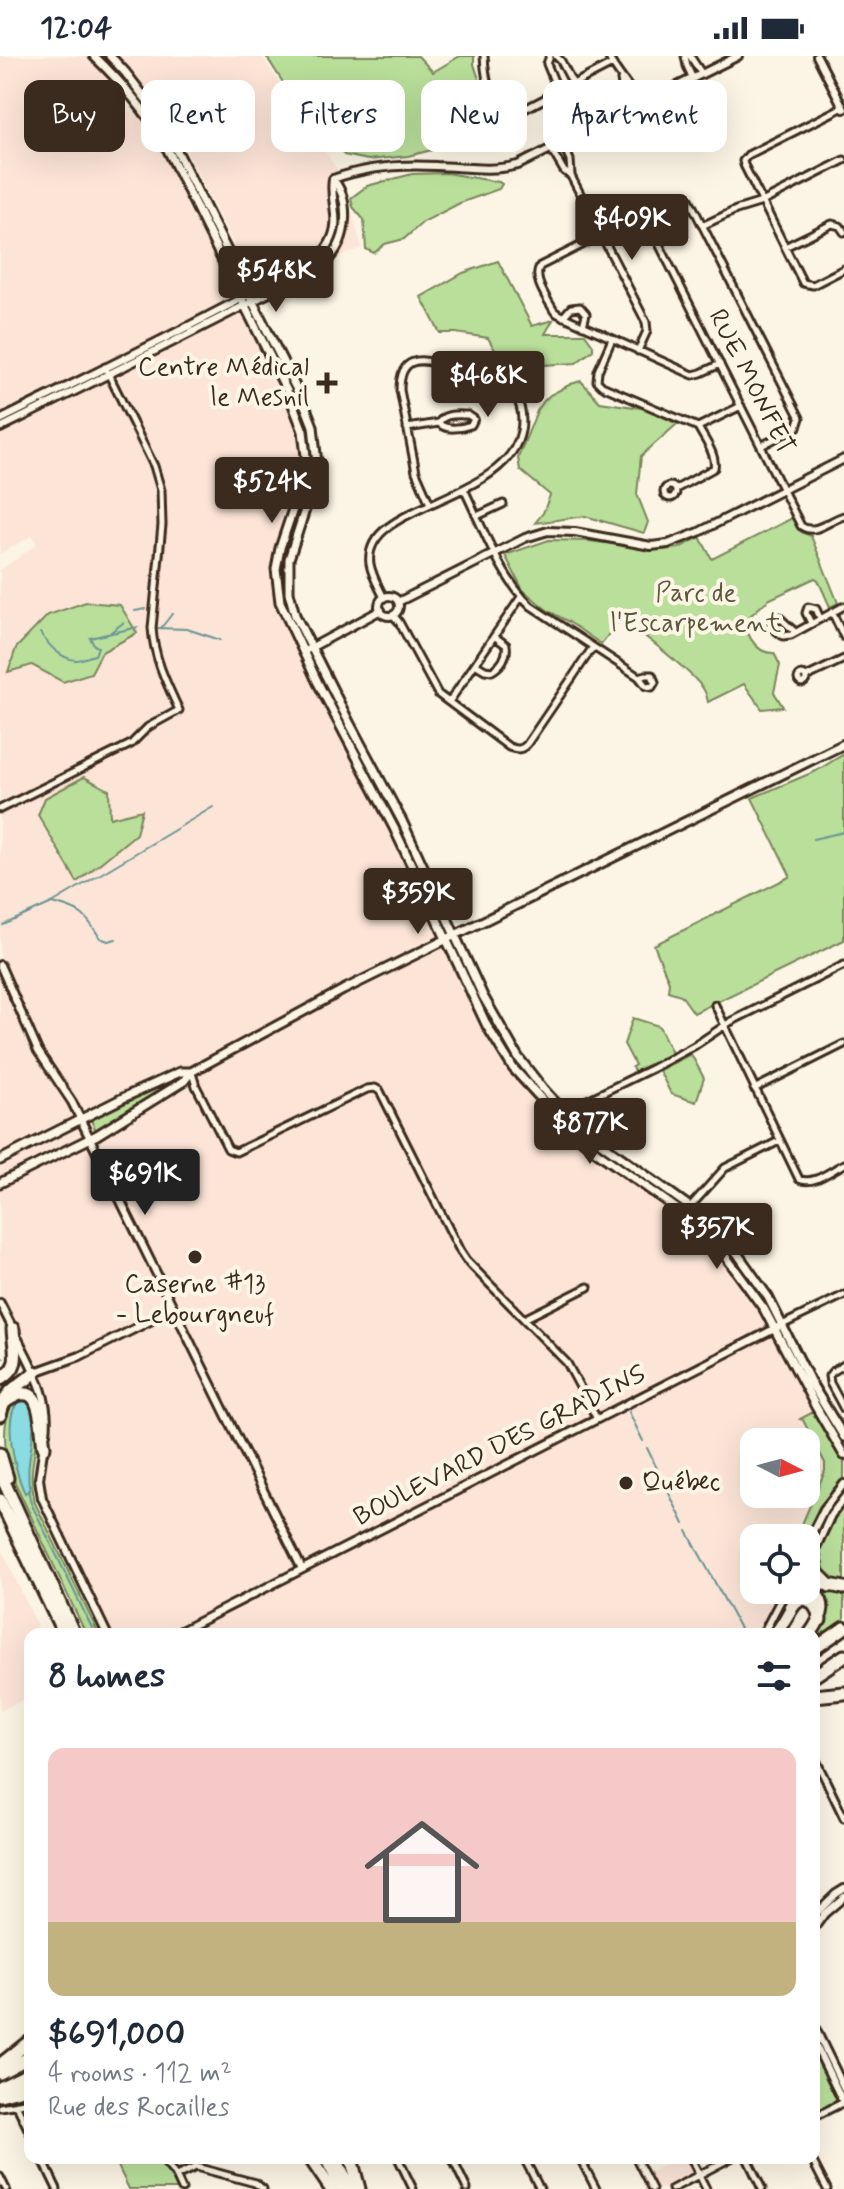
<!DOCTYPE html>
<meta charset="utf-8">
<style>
:root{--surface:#fff;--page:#f6f6f7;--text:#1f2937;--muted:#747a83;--accent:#3b2a1e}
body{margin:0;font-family:Mynerve,sans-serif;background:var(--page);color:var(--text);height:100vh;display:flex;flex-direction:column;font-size:30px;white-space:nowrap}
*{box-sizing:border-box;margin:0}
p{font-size:26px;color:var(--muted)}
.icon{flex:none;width:44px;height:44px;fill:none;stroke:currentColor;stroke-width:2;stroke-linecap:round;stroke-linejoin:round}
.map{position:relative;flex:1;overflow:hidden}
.panel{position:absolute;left:24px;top:1572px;width:796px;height:536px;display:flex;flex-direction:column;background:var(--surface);border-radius:16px;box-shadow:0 8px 32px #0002}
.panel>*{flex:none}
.hud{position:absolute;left:24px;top:24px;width:796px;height:72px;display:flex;gap:16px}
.needle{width:52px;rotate:96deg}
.fabs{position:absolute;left:740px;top:1372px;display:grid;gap:16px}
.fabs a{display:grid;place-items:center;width:80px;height:80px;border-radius:16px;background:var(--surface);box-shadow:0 8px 32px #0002;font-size:40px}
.price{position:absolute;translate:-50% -68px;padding:0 18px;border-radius:8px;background:var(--accent);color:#fff;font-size:26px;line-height:52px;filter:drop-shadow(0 2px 4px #0008)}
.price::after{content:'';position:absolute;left:50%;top:48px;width:24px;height:18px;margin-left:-12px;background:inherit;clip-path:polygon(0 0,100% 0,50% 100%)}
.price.selected{background:#222;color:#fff}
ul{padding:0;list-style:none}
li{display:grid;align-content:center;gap:16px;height:424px;padding:0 24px}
li span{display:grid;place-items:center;height:248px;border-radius:16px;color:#555}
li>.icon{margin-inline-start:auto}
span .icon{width:144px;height:144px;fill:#fffc;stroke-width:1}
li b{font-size:34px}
h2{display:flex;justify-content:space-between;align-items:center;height:96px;padding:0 24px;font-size:34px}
.pill{padding:0 28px;border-radius:16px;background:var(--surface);box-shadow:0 8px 32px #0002;font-size:28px;line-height:72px}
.pill.selected{background:var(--accent);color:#fff}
.status{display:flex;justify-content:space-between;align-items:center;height:56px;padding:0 40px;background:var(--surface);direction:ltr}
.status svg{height:22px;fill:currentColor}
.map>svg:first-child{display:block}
.built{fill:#fce5d7;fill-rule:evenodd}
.green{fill:#b9df9a;stroke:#7a845c;stroke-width:2}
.water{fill:#8adbe2;stroke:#6a9494;stroke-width:2}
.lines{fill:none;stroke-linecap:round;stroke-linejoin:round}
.stream{stroke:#6a9494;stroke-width:2}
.minor-casing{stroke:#3b2a1e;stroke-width:11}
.tertiary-casing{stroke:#3b2a1e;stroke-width:12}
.secondary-casing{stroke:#3b2a1e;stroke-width:13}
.motorway-casing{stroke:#3b2a1e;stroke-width:17}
.minor{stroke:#fcf5e5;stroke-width:5}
.tertiary{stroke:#fcf5e5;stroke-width:6}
.secondary{stroke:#fcf5e5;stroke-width:7}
.motorway{stroke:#fcf5e5;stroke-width:11}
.poi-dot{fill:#3b2a1e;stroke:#fcf5e5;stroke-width:3}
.labels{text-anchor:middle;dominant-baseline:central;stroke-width:8;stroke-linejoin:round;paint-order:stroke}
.poi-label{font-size:26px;fill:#3b2a1e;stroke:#fcf5e5;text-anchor:end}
.street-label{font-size:26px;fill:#3b2a1e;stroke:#fcf5e5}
.park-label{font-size:26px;fill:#5a573d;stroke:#fcf5e5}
</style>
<div class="status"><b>12:04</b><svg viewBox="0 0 49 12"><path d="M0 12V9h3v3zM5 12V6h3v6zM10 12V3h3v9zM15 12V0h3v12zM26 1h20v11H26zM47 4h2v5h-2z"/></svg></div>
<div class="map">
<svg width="844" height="2133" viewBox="0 0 844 2133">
<rect width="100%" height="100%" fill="#fcf5e5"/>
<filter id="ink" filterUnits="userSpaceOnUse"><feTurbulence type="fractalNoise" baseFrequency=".0125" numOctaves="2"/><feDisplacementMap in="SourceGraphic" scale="16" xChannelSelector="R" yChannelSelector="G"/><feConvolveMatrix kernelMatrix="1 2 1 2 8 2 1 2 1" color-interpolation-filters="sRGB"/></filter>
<g filter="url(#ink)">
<!-- built -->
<path class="built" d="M0,0H88L103,13L130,51L147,67L152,65L241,243L0,364Z
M118,0H262L342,121L362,192L257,234L175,73L157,45Z
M245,250L303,375L306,400L276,513L280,546L503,996L553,1058L684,1158L744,1223L842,1396L843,1413L838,1434L806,1489V1482H754V1534H786L763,1578H107L40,1432L47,1349L0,1248V514L37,488L32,480L0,498V372ZM754,1386H806V1438H754Z
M0,1489L41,1578H30V1640L0,1655Z
M678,2102H691L700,2120L672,2133H652L645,2119Z"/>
<!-- green -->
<path class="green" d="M266,0H418L433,16L460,0H474V8L485,42L499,48L511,56L514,71L500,79L473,66L456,73L440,92L408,100L368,104L344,99L324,65L331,29H329L317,47L304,28L288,34Z
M446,117L499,126L502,128L499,133L460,147L423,166L404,183L385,188L374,197L366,193L364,164L353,151L351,142L367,130L412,118Z
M498,205L532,270L553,264L545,278H585L593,289V294L576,307L543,309L528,319L511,322L488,282L456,277H440L421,241L463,217Z
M581,325L600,346L648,353L677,368L641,400L637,438L648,466L644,477L585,460L535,467L543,457L550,439L520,414L518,402L537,355L544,345L550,339L571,328Z
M796,460L803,477L811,480L838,547L830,551L818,524L815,522L768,544L750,560L746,573C751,585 759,598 774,597L780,609L774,636L783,651L762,653L744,628L708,646C707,642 706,637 704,634C696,620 632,567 619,565L601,588L569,566L547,554L523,534L505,499L549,484L588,485L663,494L679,492L700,481L712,503Z
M86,546L120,549L137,577L102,596L91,617L63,626L32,609L8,616L16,592L48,559Z
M844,698V884L694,957L681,939L668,935L669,926L654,889L789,821L790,819L752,742L816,715Z
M84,721L109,734L110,762L142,754L136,778L77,826L38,759L45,742Z
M633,962L659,970L672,997L634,1016L632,1011L635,1009L624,988Z
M691,998L704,1022L696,1046L671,1038L659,1014Z
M181,1020L182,1022L96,1075L91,1064Z
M17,1343C21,1343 26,1343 29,1345C44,1357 33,1399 32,1415C31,1427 33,1436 35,1447L99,1578H86L11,1418C4,1395 0,1359 17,1343Z
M815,1355L844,1405V1424L819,1455L806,1482H796L825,1415V1407L803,1364L800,1363Z
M844,1450V1527L832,1524L820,1518L818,1497L835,1463Z
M817,1532L844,1536V1566L814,1588Z
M814,1986L843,2046L814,2061Z
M114,2102H161L176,2120L178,2133H129Z"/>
<!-- water -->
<path class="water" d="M22,1344L29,1347C41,1376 23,1404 30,1434L25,1437C15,1418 0,1354 22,1344Z"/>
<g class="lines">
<!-- stream -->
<path class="stream" d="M135,555L145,553
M157,572L187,573L220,584
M161,572L172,558
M111,576L123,567
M40,577C48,588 60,603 76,604C81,604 90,600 95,599L98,591L94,589L90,582L138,571
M813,783L844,776
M53,847C81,855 84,856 100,882L108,885L116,883
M3,869L52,847L213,751
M0,1299L4,1302
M629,1356L643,1385
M647,1392L684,1468
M28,1434L31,1447L95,1578
M687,1475L743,1578"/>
<defs>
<path id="minor" d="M484,0C485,18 489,51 508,58L517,57L612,8
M550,0L547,8L558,35
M556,0L561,5L573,28
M608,0C617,18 631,31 640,49
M685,0L687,10L693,23
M690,0L702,18
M621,24L624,42L630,54
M843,51L748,99L743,105L744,109L803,227L813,229L844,213
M563,88L570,104L571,119
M551,93L564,115L571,120L646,266L647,275L638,295
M644,158L801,470C815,480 829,464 844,460
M704,169L736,154L762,146L844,104
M785,191L832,168L840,170L844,176
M563,261L571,252L580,251L586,258L583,270
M612,283L598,315L597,325L602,330L698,371L741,350
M720,308L701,317L693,319L558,258L554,255C547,242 532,223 540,210L678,141L689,143L800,362L797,371L761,390
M407,372L439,367C443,357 458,359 468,359L474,363L471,369C462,372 445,375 439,367
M664 436a6 6 0 1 1 12 0a6 6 0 1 1-12 0Z
M464,433C481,468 502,524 531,550L639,621
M676,433L714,412C717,399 704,383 698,371
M477,460L503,448
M384,542C379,531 372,520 370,508C361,446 507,447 521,375C526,347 510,322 483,314C473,311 462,312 452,310C428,306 400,293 400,334L416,416L430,448
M832,556L844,581
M393,559L399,566L438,638L509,691C517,694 522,694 527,688L593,591
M811,567L806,557L808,551L816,553L820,562
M794,575L779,561L773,562L772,565L774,573L783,580L791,579L844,550
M475,608L485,614L492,615C501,610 508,600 506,589L494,580
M798 623a4 4 0 1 1 8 0a4 4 0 1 1-8 0Z
M646,619H652L655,626L652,631L646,630L639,621Z
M806,621L844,603
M449,646L521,541
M0,753L131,688L148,671L179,654C166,626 154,602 152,572L162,469L161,434L154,410L105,311
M715,949L799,1123C813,1130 830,1115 844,1108
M192,1017L196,1030L228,1093L236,1096L367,1033L375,1032L380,1035L460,1195L466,1204L567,1307L597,1363
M754,1033L844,988
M559,1064L571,1052L653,1012L694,990L730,966L844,909
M689,1152L725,1112L779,1085
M524,1263L588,1231
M782,1269L844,1239
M844,1309L832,1316L829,1320L830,1327L844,1353
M814,1700L844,1762
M16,2048L30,2077
M0,2051L30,2046
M814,2061L844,2046
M42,2102L57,2133
M161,2102L176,2120L182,2133
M398,2102L413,2133
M452,2102L467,2133
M524,2102L540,2133
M580,2102L596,2133
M636,2102L652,2133
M691,2102L706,2133
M747,2102L762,2133
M811,2102L827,2133
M176,2120L196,2111L255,2127L263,2133
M0,2121L6,2133
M672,2133L731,2102"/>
<path id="tertiary" d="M817,0L844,53
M333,123C365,111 403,108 437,110C465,111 490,116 518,109L738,0
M0,364C86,321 173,280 257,234C280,222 316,212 329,188C343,163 329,147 333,123
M0,372C88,329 175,285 261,241C284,229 313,221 330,202C348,182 351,144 333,123
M379 550a10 10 0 1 1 20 0a10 10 0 1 1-20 0Z
M398,546L525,482L548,475L575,476L651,490L668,488L699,476L844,403
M303,596L381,554
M0,909L38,995L72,1046L302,1513
M0,1247L13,1273
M18,1283C33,1313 51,1342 46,1377
M35,1316L80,1300L174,1253
M44,1388L39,1423L42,1442L107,1578
M806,1489L824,1453L844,1428
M806,1513L831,1459L844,1442
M788,1550L797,1534
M175,1578L782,1269
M763,1578L786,1534
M814,1859L836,1838L844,1833
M814,1872L824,1858L844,1841
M814,1970L844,2032
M814,1986L844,2048"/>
<path id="secondary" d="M94,0C120,25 144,52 163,84L290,341L303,375L306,400L303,423L280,492L276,513L280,546L318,627L394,772L487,970L513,1012L566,1070L597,1096L677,1153L724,1198L764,1253L816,1351L844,1399
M110,0L125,16L160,61L306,352L313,370L317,408L313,429L289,503V536L295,559L350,668L402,765L483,940L518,1001L543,1033L565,1057L601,1087L690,1151L737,1197L768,1241L811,1327L844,1381
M0,1104L125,1041L180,1016H191
M0,1127L97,1079L184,1025L191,1016L343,934L844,688"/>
<path id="motorway" d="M0,1323C23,1310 14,1295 13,1273
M4,1347C43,1318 40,1365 44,1391
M0,1359C8,1328 16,1335 35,1316
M0,1398L7,1422
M0,1417L74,1578
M0,1444L64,1578
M813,1497L817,1517L830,1530
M806,1524L844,1532
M806,1531C830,1544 823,1560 810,1578
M775,1578C783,1569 787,1558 794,1549C807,1534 818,1551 820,1564
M814,1593L844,1572
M814,1620L844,1600
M814,1640L844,1637
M0,2009L30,1985
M0,2017L30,2001
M0,2032L30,2017
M0,2039L30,2031
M310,2102L331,2133
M326,2102L342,2133
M335,2102L350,2133
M351,2102L359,2133"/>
</defs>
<!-- minor casing -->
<use href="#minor" class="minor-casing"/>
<!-- tertiary casing -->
<use href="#tertiary" class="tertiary-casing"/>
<!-- secondary casing -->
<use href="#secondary" class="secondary-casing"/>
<!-- motorway casing -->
<use href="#motorway" class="motorway-casing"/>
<!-- minor -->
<use href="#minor" class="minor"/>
<!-- tertiary -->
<use href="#tertiary" class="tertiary"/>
<!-- secondary -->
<use href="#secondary" class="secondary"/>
<!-- motorway -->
<use href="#motorway" class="motorway"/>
</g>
</g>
<!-- markers -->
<g class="poi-dot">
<path d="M323 315h8v8h8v8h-8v8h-8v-8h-8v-8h8z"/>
<circle cx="195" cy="1201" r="8"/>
<circle cx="626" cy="1427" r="8"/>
</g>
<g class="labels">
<!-- poi labels -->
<g class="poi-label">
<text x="309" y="312">Centre Médical<tspan x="309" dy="30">le Mesnil</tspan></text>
<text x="195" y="1229" text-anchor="middle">Caserne #13<tspan x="195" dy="30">- Lebourgneuf</tspan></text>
<text x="642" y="1427" text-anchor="start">Québec</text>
</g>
<!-- street labels -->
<g class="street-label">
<text transform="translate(751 326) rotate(63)">RUE MONFET</text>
<text transform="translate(500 1390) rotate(-27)">BOULEVARD DES GRADINS</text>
</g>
<!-- park labels -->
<g class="park-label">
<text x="696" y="538">Parc de<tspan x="696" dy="30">l'Escarpement</tspan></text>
</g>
</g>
</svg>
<div class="fabs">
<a><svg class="needle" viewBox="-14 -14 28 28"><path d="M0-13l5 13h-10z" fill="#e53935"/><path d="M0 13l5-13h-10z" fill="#747a83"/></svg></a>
<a><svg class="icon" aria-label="locate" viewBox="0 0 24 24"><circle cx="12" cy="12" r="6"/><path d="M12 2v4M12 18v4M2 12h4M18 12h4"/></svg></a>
</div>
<b class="price" style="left:632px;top:206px">$409K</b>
<b class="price" style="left:276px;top:258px">$548K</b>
<b class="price" style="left:488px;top:363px">$468K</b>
<b class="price" style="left:272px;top:469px">$524K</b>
<b class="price" style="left:418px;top:880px">$359K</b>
<b class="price" style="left:590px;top:1110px">$877K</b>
<b class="price selected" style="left:145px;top:1161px">$691K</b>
<b class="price" style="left:717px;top:1215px">$357K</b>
<div class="hud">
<a class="pill selected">Buy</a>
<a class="pill">Rent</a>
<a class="pill">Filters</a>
<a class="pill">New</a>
<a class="pill">Apartment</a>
</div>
<section class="panel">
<h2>8 homes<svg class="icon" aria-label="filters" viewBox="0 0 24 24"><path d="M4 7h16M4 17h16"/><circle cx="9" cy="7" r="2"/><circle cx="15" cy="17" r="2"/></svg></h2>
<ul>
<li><span style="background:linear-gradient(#f6c9c9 70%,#c2b280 0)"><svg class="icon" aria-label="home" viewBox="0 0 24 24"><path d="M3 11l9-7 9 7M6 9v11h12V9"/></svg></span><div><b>$691,000</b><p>4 rooms · 112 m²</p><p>Rue des Rocailles</p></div></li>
</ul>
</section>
</div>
